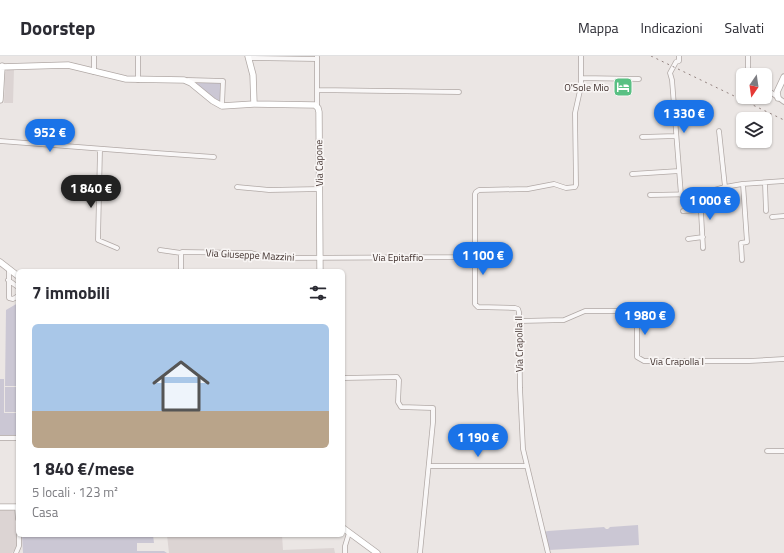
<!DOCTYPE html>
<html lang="it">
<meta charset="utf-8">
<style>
:root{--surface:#fff;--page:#f7f7f7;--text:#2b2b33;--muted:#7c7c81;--line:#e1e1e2;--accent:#1a73e8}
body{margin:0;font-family:"Titillium Web",sans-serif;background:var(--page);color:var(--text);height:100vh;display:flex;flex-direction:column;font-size:15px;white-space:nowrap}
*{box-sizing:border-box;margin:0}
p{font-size:13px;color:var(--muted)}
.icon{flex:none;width:22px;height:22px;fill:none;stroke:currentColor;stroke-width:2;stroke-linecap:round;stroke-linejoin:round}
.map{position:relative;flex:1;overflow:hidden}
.drawer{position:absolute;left:16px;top:213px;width:329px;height:268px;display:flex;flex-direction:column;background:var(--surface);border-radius:6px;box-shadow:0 1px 3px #0004}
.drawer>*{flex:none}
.needle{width:26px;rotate:193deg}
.fabs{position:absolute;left:736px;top:12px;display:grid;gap:8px}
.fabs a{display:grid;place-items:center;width:36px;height:36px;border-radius:6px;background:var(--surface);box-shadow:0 1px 3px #0004;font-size:20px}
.price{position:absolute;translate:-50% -34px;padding:0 9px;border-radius:14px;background:var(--accent);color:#fff;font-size:13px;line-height:26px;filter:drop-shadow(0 1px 2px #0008)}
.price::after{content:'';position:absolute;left:50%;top:24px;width:12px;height:9px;margin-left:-6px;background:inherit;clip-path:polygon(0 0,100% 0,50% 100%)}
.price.selected{background:#222;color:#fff}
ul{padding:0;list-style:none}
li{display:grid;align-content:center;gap:8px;height:212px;padding:0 16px}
li span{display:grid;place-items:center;height:124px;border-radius:6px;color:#555}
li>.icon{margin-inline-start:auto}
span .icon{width:72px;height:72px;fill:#fffc;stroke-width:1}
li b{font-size:17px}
h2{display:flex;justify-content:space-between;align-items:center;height:48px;padding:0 16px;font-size:17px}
header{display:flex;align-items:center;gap:24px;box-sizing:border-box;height:56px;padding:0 20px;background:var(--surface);border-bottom:1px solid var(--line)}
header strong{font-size:19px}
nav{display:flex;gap:22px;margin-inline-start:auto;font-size:14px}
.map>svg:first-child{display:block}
.built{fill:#dcd4d3}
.green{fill:#cbc7d4}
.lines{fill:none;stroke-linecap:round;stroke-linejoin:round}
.street-casing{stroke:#b1a9a6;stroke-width:5.5}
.secondary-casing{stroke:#b1a9a6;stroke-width:7}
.street{stroke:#f9f7f7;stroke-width:4}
.secondary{stroke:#fff;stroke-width:5.5}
.rail{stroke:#938380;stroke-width:1;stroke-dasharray:2 4;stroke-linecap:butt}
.labels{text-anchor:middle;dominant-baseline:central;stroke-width:3.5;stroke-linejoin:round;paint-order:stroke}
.poi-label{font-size:10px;fill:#41322e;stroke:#f8f5f4;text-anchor:end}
.street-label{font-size:10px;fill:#41322e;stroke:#f8f5f4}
</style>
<header>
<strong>Doorstep</strong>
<nav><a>Mappa</a><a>Indicazioni</a><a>Salvati</a></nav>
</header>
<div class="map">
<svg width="784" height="497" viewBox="0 0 784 497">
<rect width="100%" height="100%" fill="#ebe6e4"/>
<!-- built -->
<path class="built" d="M8,13H14L13,47H4L5,16Z
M0,453L12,454L15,455L17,491L12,497H0Z
M167,479H282L283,494L334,492L335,497H169Z"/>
<!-- green -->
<path class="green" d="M194,26H222L221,47L217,45Z
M18,247V330H5L6,254Z
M0,323H4V357H18V379H0Z
M5,331H18V356H5Z
M638,469L639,489L549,494L544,476L548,475L604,471L606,473H608L610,471Z
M22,479H153L154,487H137V495H164L167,497H23Z"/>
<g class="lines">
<defs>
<path id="street" d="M94,0V16
M138,0V24
M679,0V5L676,6L670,17L672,24L681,139
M249,2L317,3
M748,19V0
M581,22L639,23
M188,24L223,25L222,50
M765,32L784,46
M318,34L459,36
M317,51V1
M719,75L725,131
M642,81L676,80
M0,85L156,97L214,101
M100,93L98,184L117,192
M632,118L679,115
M765,127L766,155
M237,131L269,134L320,133
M700,138L703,192
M650,139L700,138L725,131L742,128L784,125
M683,155L701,154
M772,161L784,160
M688,183L703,181
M160,194L181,197
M742,204L741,187L747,186L743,128
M9,213V242L13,243L18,240
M181,215V197L182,196L251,197L264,201L280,202L476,201
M8,224L18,231
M520,265L564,264L585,255H631L636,257L637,259V301L644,305H749L784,303
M343,322L397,321L399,324L398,346L401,351L433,352V366L420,497
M0,382H18
M767,395H784
M429,410H527
M17,451L18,463
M16,497L19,490V479
M345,497V490L349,477
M548,497L523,393L520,332L519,256L518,253L515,252L478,251L475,248V138L476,136L479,134L528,133L554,128L566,132L575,131L576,129L575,57L581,30V0"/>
<path id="secondary" d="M248,0L253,19L254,48
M0,11L68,9L126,23L184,24L191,27L213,45L222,50L254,48L315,49L318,52L319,56L320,215
M778,42L777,36L784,21
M0,44L2,10
M0,206L18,220
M0,451H18
M343,472L377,497"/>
</defs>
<!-- street casing -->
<use href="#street" class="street-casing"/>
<!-- secondary casing -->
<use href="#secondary" class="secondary-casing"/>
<!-- street -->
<use href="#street" class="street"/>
<!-- secondary -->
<use href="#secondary" class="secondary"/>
<!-- rail -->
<path class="rail" d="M651,0L784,64"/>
</g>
<!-- icons -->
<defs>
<symbol id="hotel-square" viewBox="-11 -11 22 22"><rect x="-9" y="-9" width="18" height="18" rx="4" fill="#59c083" stroke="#f8f5f4"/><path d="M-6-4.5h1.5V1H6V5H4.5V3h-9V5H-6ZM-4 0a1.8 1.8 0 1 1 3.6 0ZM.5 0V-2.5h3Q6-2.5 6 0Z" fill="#fff"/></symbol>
</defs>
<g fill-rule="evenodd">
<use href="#hotel-square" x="612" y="20" width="22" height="22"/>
</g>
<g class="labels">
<!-- poi labels -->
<g class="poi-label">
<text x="609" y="31">O'Sole Mio</text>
</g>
<!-- street labels -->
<g class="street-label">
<text transform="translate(319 107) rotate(-91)">Via Capone</text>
<text transform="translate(250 199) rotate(3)">Via Giuseppe Mazzini</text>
<text x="398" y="201">Via Epitaffio</text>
<text transform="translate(519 288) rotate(-91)">Via Crapolla II</text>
<text x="677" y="305">Via Crapolla I</text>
</g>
</g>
</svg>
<div class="fabs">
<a><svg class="needle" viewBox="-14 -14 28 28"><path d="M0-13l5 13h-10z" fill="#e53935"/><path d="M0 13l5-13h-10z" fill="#7c7c81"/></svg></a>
<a><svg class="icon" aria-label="layers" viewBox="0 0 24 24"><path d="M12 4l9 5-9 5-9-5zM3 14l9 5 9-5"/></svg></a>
</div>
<b class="price" style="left:684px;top:78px">1 330 €</b>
<b class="price" style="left:50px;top:97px">952 €</b>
<b class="price selected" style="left:91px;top:153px">1 840 €</b>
<b class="price" style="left:710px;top:165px">1 000 €</b>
<b class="price" style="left:483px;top:220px">1 100 €</b>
<b class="price" style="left:645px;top:280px">1 980 €</b>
<b class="price" style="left:478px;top:402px">1 190 €</b>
<section class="drawer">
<h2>7 immobili<svg class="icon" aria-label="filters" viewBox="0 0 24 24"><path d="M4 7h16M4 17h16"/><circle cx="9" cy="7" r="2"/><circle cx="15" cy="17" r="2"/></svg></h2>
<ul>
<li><span style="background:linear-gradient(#a9c7e8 70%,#b9a48a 0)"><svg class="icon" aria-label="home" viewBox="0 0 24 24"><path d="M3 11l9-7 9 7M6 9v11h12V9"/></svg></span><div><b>1 840 €/mese</b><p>5 locali · 123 m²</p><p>Casa</p></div></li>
</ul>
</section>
</div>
